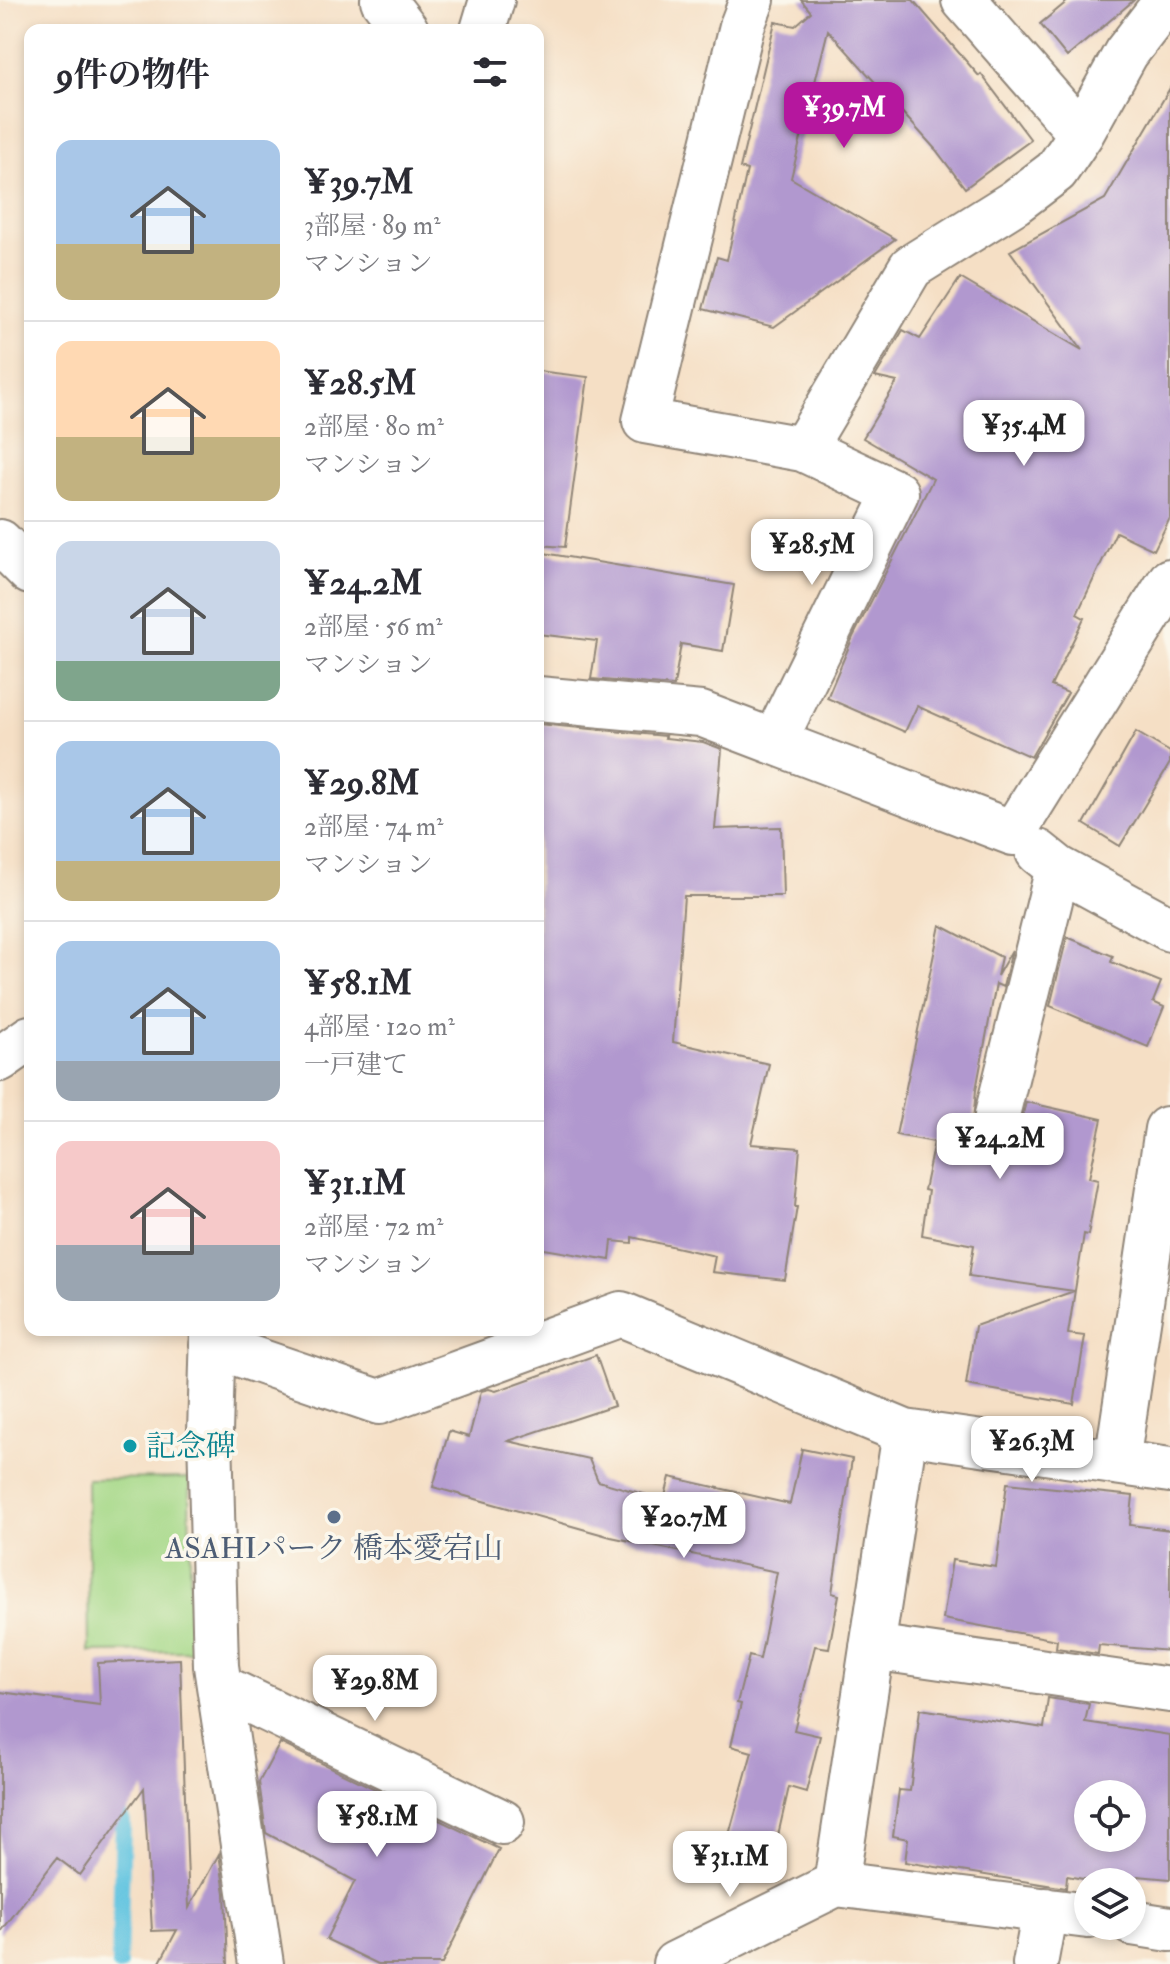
<!DOCTYPE html>
<html lang="ja">
<meta charset="utf-8">
<style>
:root{--surface:#fff;--page:#f2f2f3;--text:#2b2b33;--muted:#7c7c81;--line:#e1e1e2;--accent:#b5179e}
body{margin:0;font-family:"IM FELL Double Pica","Noto Serif JP",serif;background:var(--page);color:var(--text);height:100vh;display:flex;flex-direction:column;font-size:30px;white-space:nowrap}
*{box-sizing:border-box;margin:0}
p{font-size:26px;color:var(--muted)}
.icon{flex:none;width:44px;height:44px;fill:none;stroke:currentColor;stroke-width:2;stroke-linecap:round;stroke-linejoin:round}
.map{position:relative;flex:1;overflow:hidden}
.panel{position:absolute;left:24px;top:24px;width:520px;height:1312px;display:flex;flex-direction:column;background:var(--surface);border-radius:16px;box-shadow:0 4px 12px #0003}
.panel>*{flex:none}
.buttons{position:absolute;left:1074px;top:1780px;display:grid;gap:16px}
.buttons a{display:grid;place-items:center;width:72px;height:72px;border-radius:50%;background:var(--surface);box-shadow:0 4px 12px #0003;font-size:40px}
.price{position:absolute;translate:-50% -68px;padding:0 18px;border-radius:16px;background:#fff;color:#222;font-size:26px;line-height:52px;filter:drop-shadow(0 2px 4px #0008)}
.price::after{content:'';position:absolute;left:50%;top:48px;width:24px;height:18px;margin-left:-12px;background:inherit;clip-path:polygon(0 0,100% 0,50% 100%)}
.price.on{background:var(--accent);color:#fff}
ul{padding:0;list-style:none}
li{display:flex;align-items:center;gap:24px;height:200px;padding:0 32px}
li+li{border-top:2px solid var(--line)}
li span{display:grid;place-items:center;flex:none;width:224px;height:160px;border-radius:16px;color:#555}
li>.icon{margin-inline-start:auto}
span .icon{width:96px;height:96px;fill:#fffc;stroke-width:1}
li b{font-size:34px}
h2{display:flex;justify-content:space-between;align-items:center;height:96px;padding:0 32px;font-size:34px}
.map>svg:first-child{display:block}
.green{fill:#a5d887;stroke:#688259;stroke-width:2}
.lines{fill:none;stroke-linecap:round;stroke-linejoin:round}
.stream{stroke:#62c4e0;stroke-width:16}
.building{fill:#b198cf;fill-rule:evenodd}
.minor-casing{stroke:#908578;stroke-width:48}
.minor{stroke:#fff;stroke-width:44}
.culture-dot{fill:#0f9aa8;stroke:#fbf7ec;stroke-width:3}
.service-dot{fill:#5c6f8a;stroke:#fbf7ec;stroke-width:3}
.labels{text-anchor:middle;dominant-baseline:central;stroke-width:7;stroke-linejoin:round;paint-order:stroke}
.culture-label{font-size:30px;fill:#0d838f;stroke:#fbf7ec;text-anchor:start}
.service-label{font-size:30px;fill:#4e5e75;stroke:#fbf7ec}
</style>
<div class="map">
<svg width="1170" height="1964" viewBox="0 0 1170 1964">
<rect width="100%" height="100%" fill="#fbf7ec"/>
<filter id="ink" filterUnits="userSpaceOnUse"><feTurbulence type="fractalNoise" baseFrequency=".0125" numOctaves="2"/><feDisplacementMap in="SourceGraphic" scale="16" xChannelSelector="R" yChannelSelector="G"/><feConvolveMatrix kernelMatrix="1 2 1 2 8 2 1 2 1" color-interpolation-filters="sRGB"/></filter>
<filter id="wash" filterUnits="userSpaceOnUse"><feTurbulence type="fractalNoise" baseFrequency=".006" numOctaves="4" result="noise"/><feDisplacementMap in="SourceGraphic" scale="32" xChannelSelector="R" yChannelSelector="G"/><feGaussianBlur stdDeviation="1.8" result="paint"/><feColorMatrix in="noise" values="0 0 0 0 0 0 0 0 0 0 0 0 0 0 0 0 0 1.4 0 .05"/><feComposite in="paint" operator="in"/></filter>
<g filter="url(#wash)">
<rect width="100%" height="100%" fill="#f5dfc5"/>
<!-- green -->
<path class="green" d="M189,1478L191,1651L89,1652L87,1479Z"/>
<g class="lines">
<!-- stream -->
<path class="stream" d="M110,1801L123,1822L119,1964"/>
</g>
<g id="blocks">
<!-- building -->
<path class="building" d="M801,0H913L979,76L981,74L1031,140L965,188L936,150L828,30L791,178L895,239L774,327L703,309L717,257L727,260L747,170L740,168L775,22L795,26L811,12Z
M1069,0H1134L1067,57L1040,24Z
M1170,88V518L1154,550L1116,532L1077,614L1084,618L1051,686L1068,693L1031,757L917,706L905,732L827,698L853,637L933,479L863,438L897,382L875,377L903,330L920,339L960,278L1082,350L1010,251L1105,199Z
M538,371L588,377L565,547L538,545Z
M538,552L734,585L723,651L681,644L674,686L591,679L597,641L538,634Z
M538,724L666,736L665,738L703,742L722,749L715,829L781,827L783,896H684L673,1042L769,1064L751,1144L800,1148L795,1207H797L785,1280L712,1272L715,1256L632,1237V1243L612,1241L610,1260L538,1248Z
M1136,732L1170,752V763L1120,846L1084,824Z
M940,925L1001,957L997,976L1012,950L1003,987L996,984L976,1090L973,1121L979,1132L992,1139H1003L1014,1133L1021,1121L1026,1102L1102,1119L1089,1178L1098,1180L1088,1235L1084,1234L1068,1334L1085,1336L1074,1404L966,1385L975,1326L1074,1291L969,1276L974,1245L922,1235L928,1191L924,1190L934,1142L896,1135Z
M1067,937L1113,956L1111,962L1161,982L1153,1002L1164,1007L1148,1047L1050,1006Z
M596,1355L614,1406L508,1441L589,1459L598,1481L664,1500L670,1477L790,1504L802,1449L852,1459L832,1593L839,1595L829,1648L815,1646L794,1730L820,1736L806,1792L789,1787L770,1870L722,1860L752,1752L731,1746L741,1704L737,1703L749,1656L760,1659L777,1572L611,1537L433,1487L449,1431L469,1437L481,1391L489,1389L496,1391Z
M1007,1483L1133,1496L1130,1525L1170,1530V1651L1099,1645L1098,1654L1056,1648L1057,1640L943,1619L952,1560L996,1567Z
M180,1659L189,1908L219,1854L225,1893L228,1964H159L177,1930L152,1931L144,1788L80,1875L57,1858L0,1933V1692L100,1705L98,1663Z
M1048,1698L1089,1704L1085,1722L1170,1735V1879L1138,1876L1136,1889L1132,1888V1882H1099L1067,1876L1066,1888L905,1862L908,1839L893,1836L899,1790L910,1791L920,1709L1044,1728ZM1088,1794H1132V1838H1088Z
M280,1743L499,1849L442,1964H378L326,1939L355,1881L266,1833L259,1782Z"/>
</g>
</g>
<g filter="url(#ink)">
<use href="#blocks" fill-opacity="0" stroke="#908578" stroke-width="2"/>
<g class="lines">
<defs>
<path id="minor" d="M383,0L406,30
M752,0L742,26L645,421L803,449L911,267L1015,202L1056,171L1081,134L1126,53L1167,0
M964,0L1081,134
M483,30L492,0
M0,542L30,572
M538,699L701,714L1013,833L1170,581
M774,742L896,493L803,449
M1038,852L1058,868L1170,929
M0,1059L30,1038
M997,1115L1058,868
M213,1330L210,1433L216,1666L261,1964
M212,1345L379,1402L621,1314L905,1432L1170,1470
M1117,1462L1167,1129
M872,1647L1170,1690
M219,1686L502,1822
M836,1884L905,1432
M1132,1923L1170,1929
M675,1964L836,1884L1088,1916
M1035,1964L1045,1910"/>
</defs>
<!-- minor casing -->
<use href="#minor" class="minor-casing"/>
<!-- minor -->
<use href="#minor" class="minor"/>
</g>
</g>
<!-- markers -->
<circle class="culture-dot" cx="130" cy="1446" r="8"/>
<circle class="service-dot" cx="334" cy="1517" r="8"/>
<g class="labels">
<!-- culture labels -->
<g class="culture-label">
<text x="146" y="1446">記念碑</text>
</g>
<!-- service labels -->
<g class="service-label">
<text x="334" y="1548">ASAHIパーク 橋本愛宕山</text>
</g>
</g>
</svg>
<div class="buttons">
<a><svg class="icon" aria-label="locate" viewBox="0 0 24 24"><circle cx="12" cy="12" r="6"/><path d="M12 2v4M12 18v4M2 12h4M18 12h4"/></svg></a>
<a><svg class="icon" aria-label="layers" viewBox="0 0 24 24"><path d="M12 4l9 5-9 5-9-5zM3 14l9 5 9-5"/></svg></a>
</div>
<b class="price on" style="left:844px;top:150px">¥39.7M</b>
<b class="price" style="left:1024px;top:468px">¥35.4M</b>
<b class="price" style="left:812px;top:587px">¥28.5M</b>
<b class="price" style="left:1000px;top:1181px">¥24.2M</b>
<b class="price" style="left:1032px;top:1484px">¥26.3M</b>
<b class="price" style="left:684px;top:1560px">¥20.7M</b>
<b class="price" style="left:375px;top:1723px">¥29.8M</b>
<b class="price" style="left:377px;top:1859px">¥58.1M</b>
<b class="price" style="left:730px;top:1899px">¥31.1M</b>
<section class="panel">
<h2>9件の物件<svg class="icon" aria-label="filters" viewBox="0 0 24 24"><path d="M4 7h16M4 17h16"/><circle cx="9" cy="7" r="2"/><circle cx="15" cy="17" r="2"/></svg></h2>
<ul>
<li><span style="background:linear-gradient(#a9c7e8 65%,#c2b280 0)"><svg class="icon" aria-label="home" viewBox="0 0 24 24"><path d="M3 11l9-7 9 7M6 9v11h12V9"/></svg></span><div><b>¥39.7M</b><p>3部屋 · 89 m²</p><p>マンション</p></div></li>
<li><span style="background:linear-gradient(#ffd9b3 60%,#c2b280 0)"><svg class="icon" aria-label="home" viewBox="0 0 24 24"><path d="M3 11l9-7 9 7M6 9v11h12V9"/></svg></span><div><b>¥28.5M</b><p>2部屋 · 80 m²</p><p>マンション</p></div></li>
<li><span style="background:linear-gradient(#c9d6e8 75%,#7fa58c 0)"><svg class="icon" aria-label="home" viewBox="0 0 24 24"><path d="M3 11l9-7 9 7M6 9v11h12V9"/></svg></span><div><b>¥24.2M</b><p>2部屋 · 56 m²</p><p>マンション</p></div></li>
<li><span style="background:linear-gradient(#a9c7e8 75%,#c2b280 0)"><svg class="icon" aria-label="home" viewBox="0 0 24 24"><path d="M3 11l9-7 9 7M6 9v11h12V9"/></svg></span><div><b>¥29.8M</b><p>2部屋 · 74 m²</p><p>マンション</p></div></li>
<li><span style="background:linear-gradient(#a9c7e8 75%,#9aa5b1 0)"><svg class="icon" aria-label="home" viewBox="0 0 24 24"><path d="M3 11l9-7 9 7M6 9v11h12V9"/></svg></span><div><b>¥58.1M</b><p>4部屋 · 120 m²</p><p>一戸建て</p></div></li>
<li><span style="background:linear-gradient(#f6c9c9 65%,#9aa5b1 0)"><svg class="icon" aria-label="home" viewBox="0 0 24 24"><path d="M3 11l9-7 9 7M6 9v11h12V9"/></svg></span><div><b>¥31.1M</b><p>2部屋 · 72 m²</p><p>マンション</p></div></li>
</ul>
</section>
</div>
